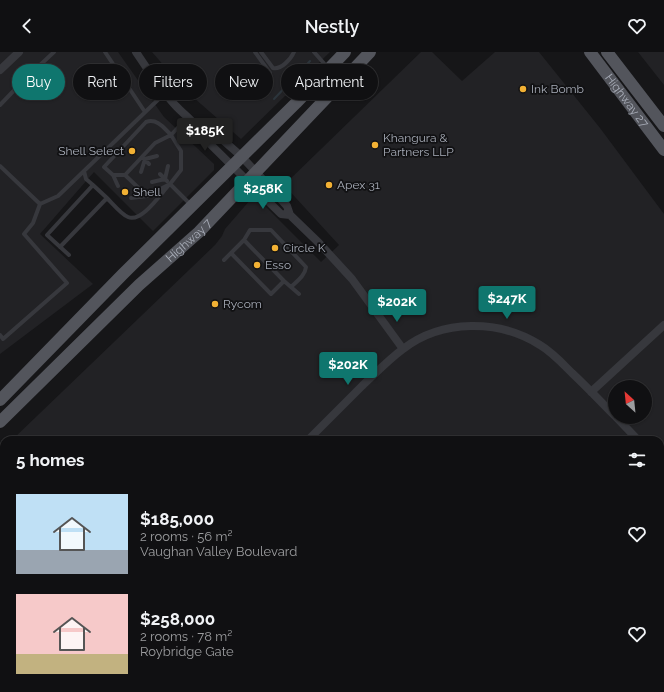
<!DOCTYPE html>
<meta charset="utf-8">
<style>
:root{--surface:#101012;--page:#1e1e20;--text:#f1f3f6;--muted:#9c9d9f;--line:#303032;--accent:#0f766e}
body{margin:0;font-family:Raleway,sans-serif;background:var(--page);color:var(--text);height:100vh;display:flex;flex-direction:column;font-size:15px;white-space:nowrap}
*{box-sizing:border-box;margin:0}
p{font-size:13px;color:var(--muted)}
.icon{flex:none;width:22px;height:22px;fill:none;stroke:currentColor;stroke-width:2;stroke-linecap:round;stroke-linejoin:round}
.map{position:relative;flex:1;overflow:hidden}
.drawer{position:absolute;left:0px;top:384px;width:664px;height:256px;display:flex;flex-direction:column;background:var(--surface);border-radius:12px 12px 0 0;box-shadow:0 1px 3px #0004,0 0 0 1px var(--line)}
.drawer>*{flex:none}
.hud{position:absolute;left:12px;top:12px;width:400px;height:36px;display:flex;gap:8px}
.needle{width:26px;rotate:333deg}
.controls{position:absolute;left:608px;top:328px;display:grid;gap:8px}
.controls a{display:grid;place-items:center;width:44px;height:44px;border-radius:50%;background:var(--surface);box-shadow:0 1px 3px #0004,0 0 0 1px var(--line);font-size:20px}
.price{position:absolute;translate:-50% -34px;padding:0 9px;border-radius:4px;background:var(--accent);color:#fff;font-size:13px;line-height:26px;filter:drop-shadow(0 1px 2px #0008)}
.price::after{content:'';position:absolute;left:50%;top:24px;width:12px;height:9px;margin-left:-6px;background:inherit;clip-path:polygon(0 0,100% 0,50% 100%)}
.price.active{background:#222;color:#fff}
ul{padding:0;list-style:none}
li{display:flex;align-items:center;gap:12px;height:100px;padding:0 16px}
li span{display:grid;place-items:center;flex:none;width:112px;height:80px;border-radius:0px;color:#555}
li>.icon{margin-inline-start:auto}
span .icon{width:48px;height:48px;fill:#fffc;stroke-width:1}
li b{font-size:17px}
h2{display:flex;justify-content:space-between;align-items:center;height:48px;padding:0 16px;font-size:17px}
.tag{padding:0 14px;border-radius:18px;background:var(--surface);box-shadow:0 1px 3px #0004,0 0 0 1px var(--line);font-size:14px;line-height:36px}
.tag.active{background:var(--accent);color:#fff}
header{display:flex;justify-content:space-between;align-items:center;height:52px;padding:0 16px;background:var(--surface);font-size:18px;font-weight:600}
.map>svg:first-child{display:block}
.built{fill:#222225;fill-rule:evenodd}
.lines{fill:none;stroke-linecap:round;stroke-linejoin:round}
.stream{stroke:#2c353c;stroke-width:2}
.lane{stroke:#37383d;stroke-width:4}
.street{stroke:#37383d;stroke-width:8}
.primary{stroke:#53555c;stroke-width:12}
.poi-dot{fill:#f2b134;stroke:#111113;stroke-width:1.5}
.labels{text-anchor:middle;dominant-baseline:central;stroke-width:3.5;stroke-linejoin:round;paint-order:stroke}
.poi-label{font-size:12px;fill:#a8adb8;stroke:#111113;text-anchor:start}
.street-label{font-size:12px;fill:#a8adb8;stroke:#111113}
</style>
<header><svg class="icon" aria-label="back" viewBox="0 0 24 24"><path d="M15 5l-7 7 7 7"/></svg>Nestly<svg class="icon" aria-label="heart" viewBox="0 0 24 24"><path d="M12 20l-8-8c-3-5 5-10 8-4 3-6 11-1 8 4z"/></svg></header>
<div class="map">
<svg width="664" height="640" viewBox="0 0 664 640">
<rect width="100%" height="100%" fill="#161618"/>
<!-- built -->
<path class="built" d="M0,0H118L164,65L214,112V118L153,179L94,120L40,182L93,232L0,302Z
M152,0H330L241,87L186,39Z
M421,0H432L462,29L495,0H539L600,76L664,162V640H0V400L4,396V636H660V388H12L215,193L222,184L225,177L251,147L259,148L321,210L339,193L284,133ZM615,335H645V365H615Z
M638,0H664V33Z"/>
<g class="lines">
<!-- stream -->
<path class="stream" d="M274,47L310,9"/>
<!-- lane -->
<path class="lane" d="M105,0L145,60
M261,0L273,16C281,18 291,7 294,0
M314,0L328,16
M237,21L247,37L251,41L257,39L269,27L270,21L255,0
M0,53L25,27L54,0
M188,65L171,83L181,99V118L170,132L190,152
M143,106L149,112
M0,114L40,152
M84,119L86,127L93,133
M141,120L145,107L157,104
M160,122L167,129
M113,123L118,134
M125,123H113L104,115L146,70C157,66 164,76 171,83L155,91L125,123L147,144L170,132
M152,130L165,127L168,114
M131,146L147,144
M244,188L250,178H271L306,215C305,224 297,229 291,235
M60,195L107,146C113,152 121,162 128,165C141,171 160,143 168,134
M231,201L271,242L284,229
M69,203L47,183L93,133L107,146
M224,208L244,188L284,229L299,242
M0,283L3,287L67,231L24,182L33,171L40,152L58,144L165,41"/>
<!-- street -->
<path class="street" d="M136,0C148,18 160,37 175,53C185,64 195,69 201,83L281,162L290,163
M0,18L19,0
M197,74L208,75L241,104L256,120L287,154L290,163L319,191L352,227L403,297
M591,340L664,273
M616,365L638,388
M308,388C326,370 344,352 362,334C375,322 388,308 403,297C442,267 499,267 540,293C552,300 562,311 572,321C587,335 601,350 615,364
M660,411L664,415
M72,640L74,636"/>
<!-- primary -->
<g class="primary">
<path id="s1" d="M590,0L664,98"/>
<path d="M607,0L664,74"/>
<path d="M0,348L123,222L296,51L345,0"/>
<path id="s2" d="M0,370L139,233L199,180L370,0"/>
</g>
</g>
<!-- markers -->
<g class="poi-dot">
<circle cx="523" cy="37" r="4"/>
<circle cx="375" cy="93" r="4"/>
<circle cx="132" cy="99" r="4"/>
<circle cx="329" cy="133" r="4"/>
<circle cx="125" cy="140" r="4"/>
<circle cx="275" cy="196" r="4"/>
<circle cx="257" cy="213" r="4"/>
<circle cx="215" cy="252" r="4"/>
</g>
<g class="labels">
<!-- poi labels -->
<g class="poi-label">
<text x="531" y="37">Ink Bomb</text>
<text x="383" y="86">Khangura &amp;<tspan x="383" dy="14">Partners LLP</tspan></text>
<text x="124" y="99" text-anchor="end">Shell Select</text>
<text x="337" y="133">Apex 31</text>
<text x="133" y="140">Shell</text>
<text x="283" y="196">Circle K</text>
<text x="265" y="213">Esso</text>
<text x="223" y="252">Rycom</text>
</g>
<!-- street labels -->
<g class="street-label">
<text stroke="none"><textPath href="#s1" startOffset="61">Highway 27</textPath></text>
<text stroke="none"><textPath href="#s2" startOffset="262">Highway 7</textPath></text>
</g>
</g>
</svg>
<div class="controls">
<a><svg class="needle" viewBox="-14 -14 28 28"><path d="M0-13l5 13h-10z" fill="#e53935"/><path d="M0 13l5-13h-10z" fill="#9c9d9f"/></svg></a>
</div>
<b class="price active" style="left:205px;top:100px">$185K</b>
<b class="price" style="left:263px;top:158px">$258K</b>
<b class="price" style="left:507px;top:268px">$247K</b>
<b class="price" style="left:397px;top:271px">$202K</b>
<b class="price" style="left:348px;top:334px">$202K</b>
<div class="hud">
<a class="tag active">Buy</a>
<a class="tag">Rent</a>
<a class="tag">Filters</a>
<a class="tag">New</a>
<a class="tag">Apartment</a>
</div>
<section class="drawer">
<h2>5 homes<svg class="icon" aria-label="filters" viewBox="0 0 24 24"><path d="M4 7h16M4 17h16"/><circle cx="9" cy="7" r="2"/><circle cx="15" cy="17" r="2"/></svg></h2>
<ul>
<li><span style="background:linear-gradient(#bfe0f5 70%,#9aa5b1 0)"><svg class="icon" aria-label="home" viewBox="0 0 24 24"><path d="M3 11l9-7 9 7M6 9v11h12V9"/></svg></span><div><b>$185,000</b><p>2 rooms · 56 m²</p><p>Vaughan Valley Boulevard</p></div><svg class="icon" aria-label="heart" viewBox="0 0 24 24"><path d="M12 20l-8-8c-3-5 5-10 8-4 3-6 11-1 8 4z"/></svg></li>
<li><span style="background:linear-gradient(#f6c9c9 75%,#c2b280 0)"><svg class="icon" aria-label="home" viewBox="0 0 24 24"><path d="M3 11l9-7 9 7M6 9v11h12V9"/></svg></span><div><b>$258,000</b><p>2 rooms · 78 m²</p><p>Roybridge Gate</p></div><svg class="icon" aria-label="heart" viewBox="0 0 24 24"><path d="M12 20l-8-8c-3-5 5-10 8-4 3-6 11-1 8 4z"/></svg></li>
</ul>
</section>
</div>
